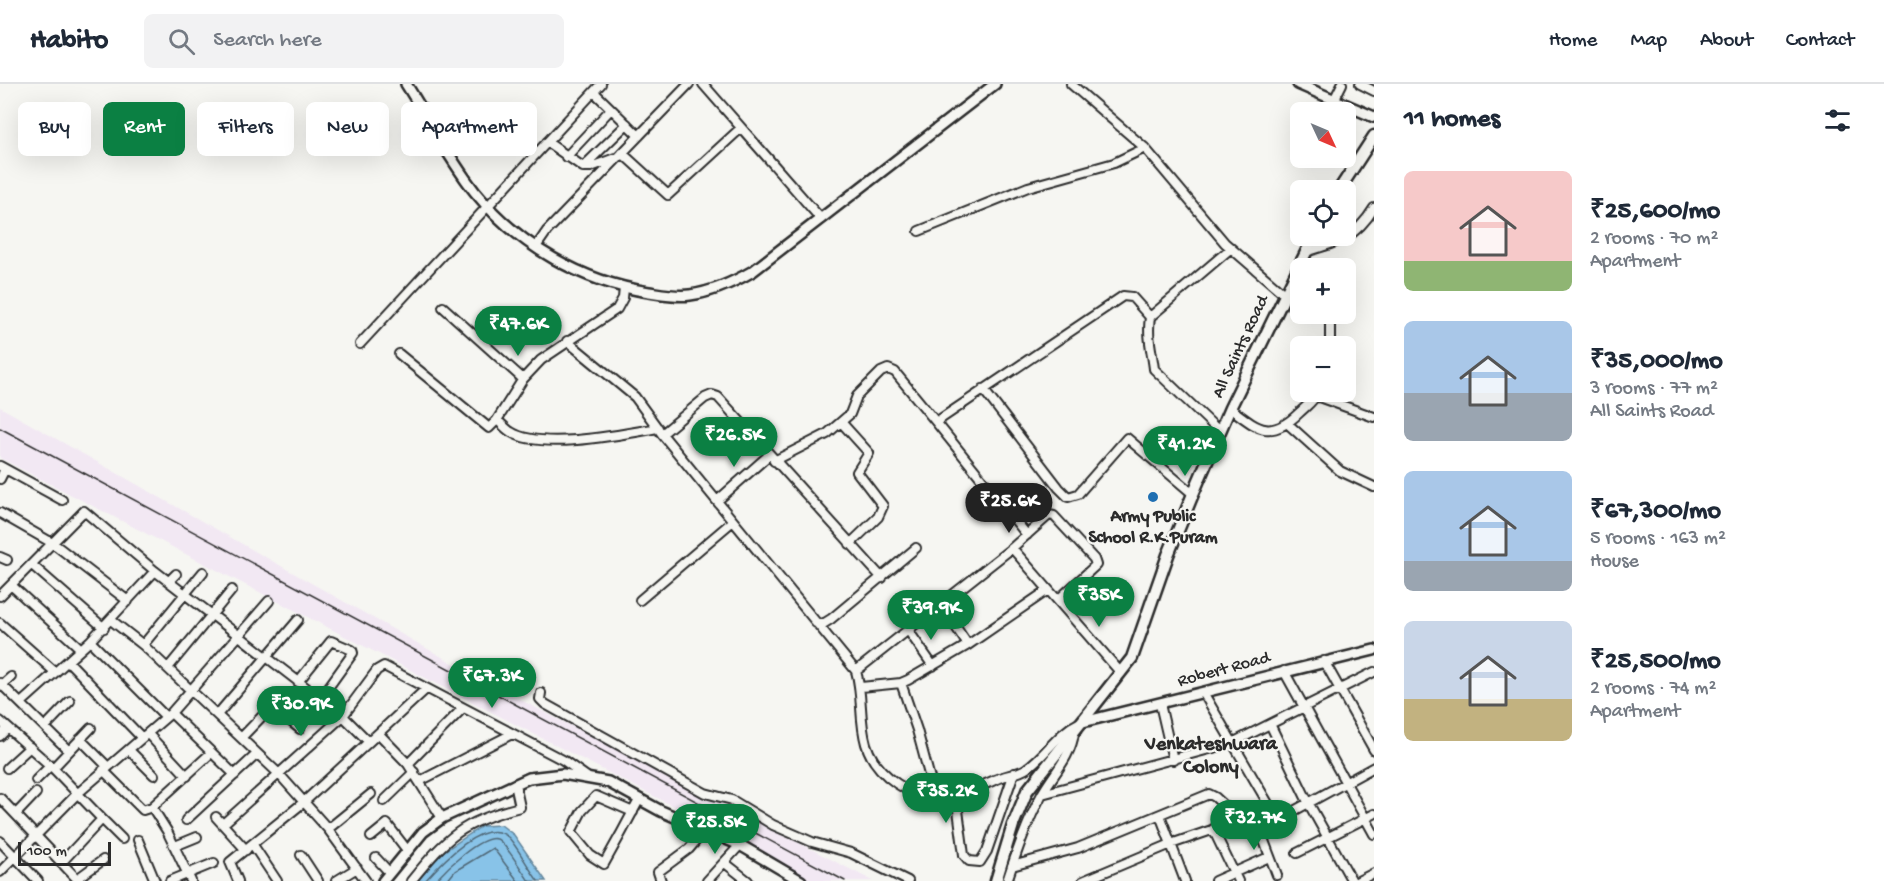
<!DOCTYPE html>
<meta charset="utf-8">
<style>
:root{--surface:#fff;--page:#f2f2f3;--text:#1f2937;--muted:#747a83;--line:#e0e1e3;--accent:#0b8043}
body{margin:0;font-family:"Gochi Hand",sans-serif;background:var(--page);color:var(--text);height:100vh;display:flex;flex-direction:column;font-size:22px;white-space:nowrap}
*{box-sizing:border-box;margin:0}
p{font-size:20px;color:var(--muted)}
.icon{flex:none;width:33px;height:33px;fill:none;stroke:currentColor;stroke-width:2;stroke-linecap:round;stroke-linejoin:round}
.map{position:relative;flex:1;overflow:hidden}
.panel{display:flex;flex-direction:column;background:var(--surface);width:510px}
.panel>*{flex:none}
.banner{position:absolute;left:18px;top:18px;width:570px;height:54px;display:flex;gap:12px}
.needle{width:39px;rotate:134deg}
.controls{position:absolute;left:1290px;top:18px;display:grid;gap:12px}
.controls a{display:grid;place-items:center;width:66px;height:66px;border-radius:9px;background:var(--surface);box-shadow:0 6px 24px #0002;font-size:30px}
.scale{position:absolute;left:18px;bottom:15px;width:93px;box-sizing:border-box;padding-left:6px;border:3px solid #2b2b2b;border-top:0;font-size:16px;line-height:21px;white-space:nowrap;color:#2b2b2b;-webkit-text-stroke:4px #f6f6f2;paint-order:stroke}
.price{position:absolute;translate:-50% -51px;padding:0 14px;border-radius:21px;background:var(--accent);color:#fff;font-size:20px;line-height:39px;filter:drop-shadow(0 2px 3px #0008)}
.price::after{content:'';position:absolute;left:50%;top:36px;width:18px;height:14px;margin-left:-9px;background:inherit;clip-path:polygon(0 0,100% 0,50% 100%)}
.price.active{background:#222;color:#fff}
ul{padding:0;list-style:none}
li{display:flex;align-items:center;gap:18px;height:150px;padding:0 30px}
li span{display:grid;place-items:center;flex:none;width:168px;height:120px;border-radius:9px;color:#555}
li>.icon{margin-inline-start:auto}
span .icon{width:72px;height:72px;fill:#fffc;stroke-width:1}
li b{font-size:26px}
h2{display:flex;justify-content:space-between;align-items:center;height:72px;padding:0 30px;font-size:26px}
.chip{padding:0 21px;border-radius:9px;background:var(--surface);box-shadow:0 6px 24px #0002;font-size:21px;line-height:54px}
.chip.active{background:var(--accent);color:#fff}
header{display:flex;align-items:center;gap:36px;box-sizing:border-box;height:84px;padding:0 30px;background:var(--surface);border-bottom:2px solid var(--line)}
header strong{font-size:28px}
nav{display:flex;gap:33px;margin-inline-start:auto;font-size:21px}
.search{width:420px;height:54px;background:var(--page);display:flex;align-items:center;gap:15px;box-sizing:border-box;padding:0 21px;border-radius:9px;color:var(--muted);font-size:22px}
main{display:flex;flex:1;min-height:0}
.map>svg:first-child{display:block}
.built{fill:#f2e8f3}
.water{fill:#88c3e8;stroke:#63869c;stroke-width:1.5}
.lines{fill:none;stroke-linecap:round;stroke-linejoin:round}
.shore{stroke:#506877;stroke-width:1.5}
.minor-casing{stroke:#2b2b2b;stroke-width:12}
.tertiary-casing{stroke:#2b2b2b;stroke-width:14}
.secondary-casing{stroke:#2b2b2b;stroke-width:15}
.minor{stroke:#f6f6f2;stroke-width:8}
.tertiary{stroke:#f6f6f2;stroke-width:9}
.secondary{stroke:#f6f6f2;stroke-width:10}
.rail{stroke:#2b2b2b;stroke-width:1.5}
.poi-dot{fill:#1f6fb2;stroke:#f6f6f2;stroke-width:2}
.labels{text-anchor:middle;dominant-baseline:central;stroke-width:4.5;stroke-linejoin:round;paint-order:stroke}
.street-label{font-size:18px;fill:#2b2b2b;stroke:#f6f6f2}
.poi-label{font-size:18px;font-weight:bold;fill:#2b2b2b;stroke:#f6f6f2}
.neighbourhood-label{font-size:20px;font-weight:bold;fill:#2b2b2b;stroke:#f6f6f2}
</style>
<header>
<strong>Habito</strong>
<div class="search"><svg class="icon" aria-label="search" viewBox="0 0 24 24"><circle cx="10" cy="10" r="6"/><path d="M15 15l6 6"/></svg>Search here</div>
<nav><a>Home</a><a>Map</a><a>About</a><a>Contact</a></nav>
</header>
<main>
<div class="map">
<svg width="1374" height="797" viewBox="0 0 1374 797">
<rect width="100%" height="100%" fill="#f6f6f2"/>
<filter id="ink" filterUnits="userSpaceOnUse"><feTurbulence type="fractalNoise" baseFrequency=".0167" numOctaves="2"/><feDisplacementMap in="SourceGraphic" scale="12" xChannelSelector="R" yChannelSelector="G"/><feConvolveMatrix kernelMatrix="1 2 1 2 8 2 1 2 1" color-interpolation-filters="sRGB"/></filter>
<g filter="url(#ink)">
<!-- built -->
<path class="built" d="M0,323L488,599L873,797H809L758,766L0,374Z"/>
<!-- water -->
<path class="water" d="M501,741L514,751L546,797H417L440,770L482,742Z"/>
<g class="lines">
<!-- shore -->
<path class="shore" d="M425,797C440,780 486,730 509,754C518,764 529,785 538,797
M435,797C445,786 481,750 497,755C505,758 523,789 529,797
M447,797L455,787L493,764L518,797"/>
<defs>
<path id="minor" d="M703,0L821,135
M1071,0L1145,64L1225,159L1284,210
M1360,0L1374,7
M594,8L639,52
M1334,16L1342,0
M547,58L583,83H591L615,74
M622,69L668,111L741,44
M566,73L611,25
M583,83L627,40
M919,147L1028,103L1114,79L1145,64
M536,163L547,147L689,0
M1305,168C1337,159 1356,154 1374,124
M1300,177L1310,184
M443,223L523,295L497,336
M567,257L635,313L662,350L856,587C863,611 859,636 866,660C875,690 913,718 945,713C963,711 980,702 997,695C1006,691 1019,690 1027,684C1047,670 1057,649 1079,639
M360,260L601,0
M1330,262V230
M399,270L489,344L497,336C502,340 506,345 511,348C541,367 624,350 658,344
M523,295L541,276L617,225L623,214L624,204
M983,305L1059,404L1068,413L1078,410L1127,354L1193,410
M1316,312L1374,333
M1230,324C1258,345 1270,357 1299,329C1306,322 1315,316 1318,308
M841,338L869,369L857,388L883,422L878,433L850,460
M1288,340L1340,387L1374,403
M1220,348L1154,285C1152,267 1147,253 1150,233L1230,165
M662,350L705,314L712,311L718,313L882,494
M774,377L827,350L850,330L857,312L881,288L888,285L895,288L936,338
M0,382L62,416
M0,395L5,385
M717,417L769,371
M0,429L54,460L128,517
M1027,451L936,338L1123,212L1132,213L1150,233
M1012,464L1121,589
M0,473L7,476
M32,481L104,544
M169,497L176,490
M11,501L81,565
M0,512L84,427L155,487L343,632L369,658
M640,516L733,437
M941,521L968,561
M111,536L143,561L279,690L328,745L366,797
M0,539L55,588
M816,539L823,540L831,535L916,464
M908,546L933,582
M90,557L166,633
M143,561L203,488
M68,577L142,654
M1324,577L1374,666
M168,584L232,506
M856,587L1012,464L1049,431L1054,432L1094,475L1096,481L1058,516
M1284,587L1374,750
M298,598L331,557L352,566L353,569L320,615
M0,599L69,667
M901,599L917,646L935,713
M2,601L11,593
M861,603L901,599L908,596L968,561L1048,506
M541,609L540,615L545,620L705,709L732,716L773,741L812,758L851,769L908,797
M1204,610L1276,733L1281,734L1374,683
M21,619L90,557L155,487
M1160,620L1173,676
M171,629L235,691
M217,631L298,536
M0,637L53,684L102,735L61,779
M1270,640L1309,720L1352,797
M45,643L70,617
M148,650L187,692
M379,650L408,680L442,734
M0,652L8,644
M241,654L272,622L300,645
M80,655L108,683
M129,666L154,691
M408,680L463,624
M7,684L30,663
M53,684L91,644
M103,686L143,726L152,723L211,669
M36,696L50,682
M420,697L512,650
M1042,710L1232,659L1374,588
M956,711L964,771L969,777L980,778L987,767L1014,689
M0,714L79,797
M384,717L414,688
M152,723L167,747L191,797
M633,728L596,712L582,727L571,748L590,771L604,780C616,759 628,737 639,716
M17,729L36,709
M1160,731L1185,797
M216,733L246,766
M1255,733L1277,791
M102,735L122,755
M186,736L257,670
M223,740L343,632L377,586L384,582L563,676L587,693
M328,745L371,710
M1213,745L1238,797
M371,753L387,740L407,766
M138,756L155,797
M0,757L38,797
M253,761L277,797
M175,762L197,753
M1297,769L1374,730
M301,771L318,797
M376,774L389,788
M725,779L748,797
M1012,782L1078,764L1209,710L1215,713L1240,736
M0,788L77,710L171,629L269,517
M77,795L103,776
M170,797L214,779
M238,797L230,778L304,718L426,605
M336,797L357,784
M411,797C447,753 463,737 520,723L515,700
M661,797L658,788L689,765L706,745
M707,797L740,761
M1007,797C1017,767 1027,738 1042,710C1053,690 1071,673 1074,649
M1083,797L1171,760L1270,726
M1215,797L1269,773
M1358,797L1374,789"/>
<path id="tertiary" d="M406,0C429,36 449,75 475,108C518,161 582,198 649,208C662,210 677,213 690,211C713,208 734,198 753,187L995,0
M1298,0L1374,33
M1083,638L1374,566
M383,797L423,748L442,734L529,694L563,690L608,698L661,727L740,761L801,797"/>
<path id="secondary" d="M1339,106L1374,52
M996,797L1013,741L1027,707L1132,574L1168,471L1193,410L1230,324L1314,152"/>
</defs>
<!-- minor casing -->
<use href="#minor" class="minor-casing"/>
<!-- tertiary casing -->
<use href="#tertiary" class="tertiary-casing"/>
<!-- secondary casing -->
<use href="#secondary" class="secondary-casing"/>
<!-- minor -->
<use href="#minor" class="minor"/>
<!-- tertiary -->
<use href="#tertiary" class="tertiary"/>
<!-- secondary -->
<use href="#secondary" class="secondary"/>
<!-- rail -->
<path class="rail" d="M0,344L845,797"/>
</g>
</g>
<!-- markers -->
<circle class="poi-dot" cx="1153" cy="413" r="6"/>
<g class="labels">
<!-- street labels -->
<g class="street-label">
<text transform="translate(1241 263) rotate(-65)">All Saints Road</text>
<text transform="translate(1224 586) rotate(-15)">Robert Road</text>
</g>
<!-- poi labels -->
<g class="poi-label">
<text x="1153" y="433">Army Public<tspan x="1153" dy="21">School R.K.Puram</tspan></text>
</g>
<!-- neighbourhood labels -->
<g class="neighbourhood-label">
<text x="1211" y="661">Venkateshwara<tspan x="1211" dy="23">Colony</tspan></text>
</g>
</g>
</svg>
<div class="controls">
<a><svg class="needle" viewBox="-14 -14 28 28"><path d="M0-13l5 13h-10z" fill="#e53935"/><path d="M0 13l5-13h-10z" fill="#747a83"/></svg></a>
<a><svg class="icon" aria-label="locate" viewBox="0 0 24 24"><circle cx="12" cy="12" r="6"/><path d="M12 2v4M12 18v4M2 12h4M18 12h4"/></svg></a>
<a>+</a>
<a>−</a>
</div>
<div class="scale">100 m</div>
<b class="price" style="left:518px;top:273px">₹47.6K</b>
<b class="price" style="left:734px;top:384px">₹26.5K</b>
<b class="price" style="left:1185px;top:393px">₹41.2K</b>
<b class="price active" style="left:1009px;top:450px">₹25.6K</b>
<b class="price" style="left:1099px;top:544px">₹35K</b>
<b class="price" style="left:931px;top:557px">₹39.9K</b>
<b class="price" style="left:492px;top:625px">₹67.3K</b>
<b class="price" style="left:301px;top:653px">₹30.9K</b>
<b class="price" style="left:946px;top:740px">₹35.2K</b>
<b class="price" style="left:1254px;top:767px">₹32.7K</b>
<b class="price" style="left:715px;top:771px">₹25.5K</b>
<div class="banner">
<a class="chip">Buy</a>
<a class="chip active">Rent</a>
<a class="chip">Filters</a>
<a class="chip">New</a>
<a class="chip">Apartment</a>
</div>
</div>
<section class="panel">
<h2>11 homes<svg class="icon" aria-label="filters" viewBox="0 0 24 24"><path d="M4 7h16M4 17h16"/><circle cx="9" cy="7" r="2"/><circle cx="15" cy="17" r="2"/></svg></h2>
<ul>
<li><span style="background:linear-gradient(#f6c9c9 75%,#8fb573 0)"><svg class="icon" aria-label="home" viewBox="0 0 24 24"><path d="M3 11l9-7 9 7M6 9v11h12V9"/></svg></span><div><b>₹25,600/mo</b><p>2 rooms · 70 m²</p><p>Apartment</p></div></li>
<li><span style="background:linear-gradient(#a9c7e8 60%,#9aa5b1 0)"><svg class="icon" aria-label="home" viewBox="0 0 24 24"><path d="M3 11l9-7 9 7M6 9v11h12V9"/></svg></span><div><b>₹35,000/mo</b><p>3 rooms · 77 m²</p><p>All Saints Road</p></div></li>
<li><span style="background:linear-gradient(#a9c7e8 75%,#9aa5b1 0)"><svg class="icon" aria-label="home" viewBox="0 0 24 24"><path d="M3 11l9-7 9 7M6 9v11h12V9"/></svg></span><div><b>₹67,300/mo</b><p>5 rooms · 163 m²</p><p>House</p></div></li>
<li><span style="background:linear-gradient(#c9d6e8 65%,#c2b280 0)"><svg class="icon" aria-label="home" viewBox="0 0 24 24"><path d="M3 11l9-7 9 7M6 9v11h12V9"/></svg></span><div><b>₹25,500/mo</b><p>2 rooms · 74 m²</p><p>Apartment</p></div></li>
</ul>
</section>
</main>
